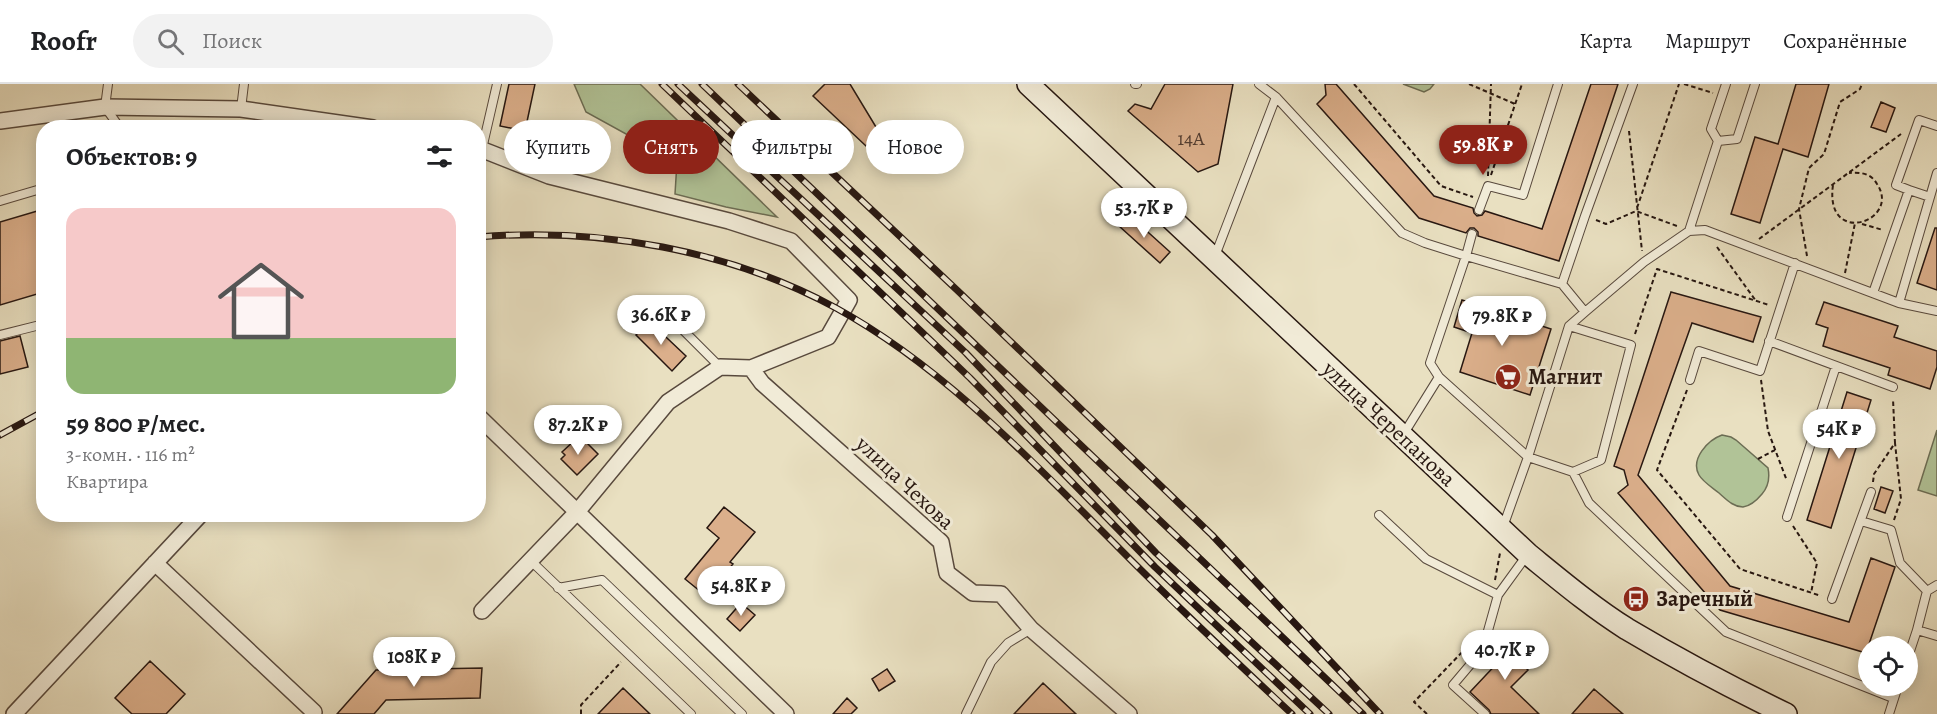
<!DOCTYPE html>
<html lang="ru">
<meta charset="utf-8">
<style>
:root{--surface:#fff;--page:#f2f2f2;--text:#202124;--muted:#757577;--line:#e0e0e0;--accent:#8f2418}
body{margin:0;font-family:Alegreya,serif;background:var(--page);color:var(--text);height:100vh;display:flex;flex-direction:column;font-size:22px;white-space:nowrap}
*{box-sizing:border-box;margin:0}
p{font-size:20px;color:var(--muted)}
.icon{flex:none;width:33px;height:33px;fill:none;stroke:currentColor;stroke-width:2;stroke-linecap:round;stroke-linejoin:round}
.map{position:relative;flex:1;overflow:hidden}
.side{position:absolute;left:36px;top:36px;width:450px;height:402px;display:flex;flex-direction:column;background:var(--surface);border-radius:24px;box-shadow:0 3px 15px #0003}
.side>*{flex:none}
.hud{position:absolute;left:504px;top:36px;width:570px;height:54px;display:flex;gap:12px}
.fabs{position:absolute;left:1858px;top:552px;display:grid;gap:12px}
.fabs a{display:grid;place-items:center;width:60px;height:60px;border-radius:50%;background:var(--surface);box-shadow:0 3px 15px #0003;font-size:30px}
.price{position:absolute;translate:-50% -51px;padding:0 14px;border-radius:21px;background:#fff;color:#222;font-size:20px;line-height:39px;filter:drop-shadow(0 2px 3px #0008)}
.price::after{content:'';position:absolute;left:50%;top:36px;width:18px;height:14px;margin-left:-9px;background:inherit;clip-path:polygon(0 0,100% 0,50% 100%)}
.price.on{background:var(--accent);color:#fff}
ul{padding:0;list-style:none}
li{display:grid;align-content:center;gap:12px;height:318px;padding:0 30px}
li span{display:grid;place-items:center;height:186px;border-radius:18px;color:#555}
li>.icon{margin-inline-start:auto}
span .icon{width:108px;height:108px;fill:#fffc;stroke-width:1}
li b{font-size:26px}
h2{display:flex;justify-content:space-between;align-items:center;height:72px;padding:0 30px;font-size:26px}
.pill{padding:0 21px;border-radius:27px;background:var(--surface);box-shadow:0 3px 15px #0003;font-size:21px;line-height:54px}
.pill.on{background:var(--accent);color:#fff}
header{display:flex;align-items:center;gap:36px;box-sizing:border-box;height:84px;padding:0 30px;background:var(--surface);border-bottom:2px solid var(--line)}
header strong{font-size:28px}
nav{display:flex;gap:33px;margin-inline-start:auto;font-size:21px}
.search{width:420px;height:54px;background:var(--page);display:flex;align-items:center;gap:15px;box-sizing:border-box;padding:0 21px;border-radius:33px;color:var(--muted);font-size:22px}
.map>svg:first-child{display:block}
.green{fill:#b1c397;stroke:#6c6d54;stroke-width:1.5}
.building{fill:#dbaf8b;stroke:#271711;stroke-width:1.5}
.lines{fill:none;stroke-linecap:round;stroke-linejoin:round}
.service-casing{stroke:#58493d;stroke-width:10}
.minor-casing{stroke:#58493d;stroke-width:18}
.secondary-casing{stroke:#271711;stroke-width:24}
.path{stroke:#271711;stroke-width:2;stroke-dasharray:4.5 3;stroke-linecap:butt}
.service{stroke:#f1ebd7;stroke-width:8}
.minor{stroke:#f1ebd7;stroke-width:15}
.secondary{stroke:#f1ebd7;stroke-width:21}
.rail-casing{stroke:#271711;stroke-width:7}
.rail{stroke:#f1ebd7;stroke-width:4.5;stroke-dasharray:14;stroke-linecap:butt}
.labels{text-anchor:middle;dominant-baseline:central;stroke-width:6;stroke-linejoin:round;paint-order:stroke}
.number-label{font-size:20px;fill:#543d30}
.poi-label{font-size:22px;font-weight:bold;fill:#271711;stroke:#f1ebd7;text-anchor:start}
.street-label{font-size:22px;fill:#271711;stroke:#f1ebd7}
</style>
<header>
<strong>Roofr</strong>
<div class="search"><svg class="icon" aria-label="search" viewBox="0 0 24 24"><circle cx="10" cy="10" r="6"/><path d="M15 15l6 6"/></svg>Поиск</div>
<nav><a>Карта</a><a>Маршрут</a><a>Сохранённые</a></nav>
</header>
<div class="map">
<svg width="1937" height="630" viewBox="0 0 1937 630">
<rect width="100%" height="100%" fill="#e9e0c1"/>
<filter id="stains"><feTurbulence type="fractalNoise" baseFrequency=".00333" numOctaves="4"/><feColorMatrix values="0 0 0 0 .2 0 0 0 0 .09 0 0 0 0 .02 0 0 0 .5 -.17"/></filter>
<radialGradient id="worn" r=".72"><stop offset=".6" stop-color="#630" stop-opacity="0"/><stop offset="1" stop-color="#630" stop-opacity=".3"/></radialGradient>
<!-- green -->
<path class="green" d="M574,0H640L777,133L726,123L675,110L677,78L586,28Z
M1403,0H1434L1430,5L1424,8Z
M1937,346V412L1918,406Z
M1722,351L1731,353L1736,356L1768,384C1770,394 1768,403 1762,410C1757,416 1750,422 1743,423C1733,423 1726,415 1719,409C1713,404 1703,398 1699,391C1690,375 1708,356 1722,351Z"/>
<!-- building -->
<path class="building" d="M509,0H535L525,47L500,42Z
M825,0H850L879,48L866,62L813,12Z
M1165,0H1233L1218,80L1198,88L1128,27L1135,20L1151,25Z
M1325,0H1336L1434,112L1473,124L1474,129L1477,132L1482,131L1485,127L1542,145L1591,0H1618L1559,177L1478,152V148L1474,144H1470L1466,149L1419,134L1317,20L1326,11Z
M1796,0H1829L1808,73L1783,65L1760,139L1731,130L1755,53L1778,60Z
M1881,18L1895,24L1886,48L1871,43Z
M44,125V208L0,221V138Z
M1129,131L1170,168L1160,179L1119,142Z
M1935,144H1937V206L1917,199Z
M1671,208L1761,233L1753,258L1692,239L1638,391L1730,502L1849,538L1871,474L1895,483L1866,569L1720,526L1618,409L1628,401L1624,386L1614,382Z
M1462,216L1551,245L1530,311L1460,288L1472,249L1454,243Z
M1824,218L1898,242L1894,253L1937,267V283L1930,305L1888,291L1890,284L1823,262L1828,244L1816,240Z
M649,237L686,272L672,287L636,251Z
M20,252L28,283L0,290V257Z
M1847,308L1871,316L1831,444L1807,436Z
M576,355L583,361L586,358L598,370L577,391L561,375L565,371L562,368Z
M1881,403L1893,407L1885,429L1874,425Z
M724,423L755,448L730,478L733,480L706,512L685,495L719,454L707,444Z
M741,519L755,531L740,547L727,535Z
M1526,552L1524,582L1528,586L1511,603L1539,630H1491L1489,626L1470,608L1502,574V553Z
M150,577L185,610L166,630H132L115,614Z
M482,584L480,614L386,616L374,630H337L376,586Z
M887,585L895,597L879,607L872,595Z
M1043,599L1076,630H1014Z
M623,604L650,630H598Z
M1594,605L1623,630H1572Z
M847,614L857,624L851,630H833Z"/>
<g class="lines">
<defs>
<path id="service" d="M108,0L105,23L120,44
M1135,0H1137
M1259,0L1276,13L1402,149L1425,159L1466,172L1472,150
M241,25L244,0
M1718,57L1737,55L1755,0
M482,65L497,0
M1909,106L1930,113
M0,117L44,104
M1479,126L1488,102L1523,111L1558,0
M1689,147L1718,57L1711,45L1726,0
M1215,172L1276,13
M1873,209L1909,106L1896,101L1919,36L1937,42
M1899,219L1937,89
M659,222L720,283
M1585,228L1644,178L1689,147L1705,146L1899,219L1937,227
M0,251L44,240
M1769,257L1893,303
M1439,293L1430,279L1466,172L1562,200
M1690,296L1699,267L1760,287L1795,179
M1403,351L1439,293L1528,373L1573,388L1601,376L1631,261L1569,242
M1573,388L1589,419L1726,548L1893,614
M1379,431L1426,475L1498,511
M1787,433L1836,282
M1861,437L1891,446L1900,479L1927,507
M1503,443L1528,373L1569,242L1585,228L1562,200L1585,132L1633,0
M531,477L691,630
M558,504L602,496L742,630
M1832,515L1871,408
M1917,546L1937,552
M1908,573L1917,546L1927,507L1937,501
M966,630L991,578L1008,559L1031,545
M1485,630L1453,601L1475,575L1484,561L1498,511L1527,471
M1889,630L1898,602"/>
<path id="minor" d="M0,37L105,23L241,25L373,44
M478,64L549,92L729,137L791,157L849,216L828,253L751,284L720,283L668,318L577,428L482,527
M751,284L762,299L941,458L947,489L973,509L1001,510L1031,545L1129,630
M478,332L786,630
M155,479L314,628
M14,630L201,430"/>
<path id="secondary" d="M1028,0L1528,470C1560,496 1592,523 1627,545C1679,576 1732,604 1786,630"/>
</defs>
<!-- service casing -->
<use href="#service" class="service-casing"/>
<!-- minor casing -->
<use href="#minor" class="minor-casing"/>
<!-- secondary casing -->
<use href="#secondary" class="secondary-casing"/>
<!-- path -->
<path class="path" d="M1354,0L1441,102L1473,113
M1469,0L1515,20
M1684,0L1713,9
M1629,47L1642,167
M1491,91L1522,0
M1488,92L1491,0
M1833,101C1824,164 1902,137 1877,100C1871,89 1860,88 1849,89
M1637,124L1679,0
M1596,136L1606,140L1636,127L1677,142
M1862,140L1883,146
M1759,155L1901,50
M1717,163L1756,217
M1807,172L1799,125L1809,84L1824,70L1840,18L1860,5L1862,0
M1845,189L1855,139
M1635,250L1657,185L1769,221
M1761,296L1768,347L1787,397
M1687,306L1657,386L1740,485L1821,512
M1758,375L1775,366
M1873,398L1874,390L1895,359L1893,315
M1894,436L1901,415L1895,359
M1793,442L1817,479L1811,509
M1495,496L1500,469
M581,630V621L621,578
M1427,630L1414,618L1467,563L1473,554"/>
<!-- service -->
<use href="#service" class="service"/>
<!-- minor -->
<use href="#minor" class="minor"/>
<!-- secondary -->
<use href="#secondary" class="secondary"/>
<defs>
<path id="rail" d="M662,0L970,294L1155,483L1310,630
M678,0L966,269L1156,469L1329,630
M702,0L1363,630
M738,0L958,207L1212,451L1380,630
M478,153C600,143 729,166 836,224C942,282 1030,375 1114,459C1172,518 1232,574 1292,630
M0,351L44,327"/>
</defs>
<!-- rail casing -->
<use href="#rail" class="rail-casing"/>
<!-- rail -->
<use href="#rail" class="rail"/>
</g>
<!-- icons -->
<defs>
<symbol id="supermarket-disc" viewBox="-11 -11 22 22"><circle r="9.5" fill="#8f2418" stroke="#f1ebd7"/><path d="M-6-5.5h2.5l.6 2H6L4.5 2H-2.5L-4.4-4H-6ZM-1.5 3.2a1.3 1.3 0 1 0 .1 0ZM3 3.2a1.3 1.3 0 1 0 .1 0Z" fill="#fff"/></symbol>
<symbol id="bus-disc" viewBox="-11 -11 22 22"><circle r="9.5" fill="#8f2418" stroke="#f1ebd7"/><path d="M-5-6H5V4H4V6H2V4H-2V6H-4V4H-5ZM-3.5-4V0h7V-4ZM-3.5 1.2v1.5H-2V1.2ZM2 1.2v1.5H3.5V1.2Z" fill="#fff"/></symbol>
</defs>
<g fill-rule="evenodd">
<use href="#supermarket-disc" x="1493" y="278" width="30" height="30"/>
<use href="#bus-disc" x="1621" y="500" width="30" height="30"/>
</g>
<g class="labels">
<!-- number labels -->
<g class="number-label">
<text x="1191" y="54">14А</text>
</g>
<!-- poi labels -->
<g class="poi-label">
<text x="1528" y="293">Магнит</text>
<text x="1656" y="515">Заречный</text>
</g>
<!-- street labels -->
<g class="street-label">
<text transform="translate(1389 340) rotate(43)">улица Черепанова</text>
<text transform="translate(905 399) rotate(43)">улица Чехова</text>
</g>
</g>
<rect width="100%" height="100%" filter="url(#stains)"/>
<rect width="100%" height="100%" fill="url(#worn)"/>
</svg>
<div class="fabs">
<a><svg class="icon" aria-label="locate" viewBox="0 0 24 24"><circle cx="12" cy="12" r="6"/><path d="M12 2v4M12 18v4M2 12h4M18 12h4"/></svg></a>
</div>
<b class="price on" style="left:1483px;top:92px">59.8K ₽</b>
<b class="price" style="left:1144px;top:155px">53.7K ₽</b>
<b class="price" style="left:661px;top:262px">36.6K ₽</b>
<b class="price" style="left:1502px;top:263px">79.8K ₽</b>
<b class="price" style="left:578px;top:372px">87.2K ₽</b>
<b class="price" style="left:1839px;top:376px">54K ₽</b>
<b class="price" style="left:741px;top:533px">54.8K ₽</b>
<b class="price" style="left:1505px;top:597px">40.7K ₽</b>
<b class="price" style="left:414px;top:604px">108K ₽</b>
<div class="hud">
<a class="pill">Купить</a>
<a class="pill on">Снять</a>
<a class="pill">Фильтры</a>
<a class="pill">Новое</a>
</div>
<section class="side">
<h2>Объектов: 9<svg class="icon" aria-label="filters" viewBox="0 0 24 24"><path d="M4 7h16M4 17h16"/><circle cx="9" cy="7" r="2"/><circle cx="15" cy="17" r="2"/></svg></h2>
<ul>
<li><span style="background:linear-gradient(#f6c9c9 70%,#8fb573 0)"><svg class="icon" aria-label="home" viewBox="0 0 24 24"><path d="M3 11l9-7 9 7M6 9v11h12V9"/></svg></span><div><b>59 800 ₽/мес.</b><p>3-комн. · 116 m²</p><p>Квартира</p></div></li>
</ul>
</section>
</div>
